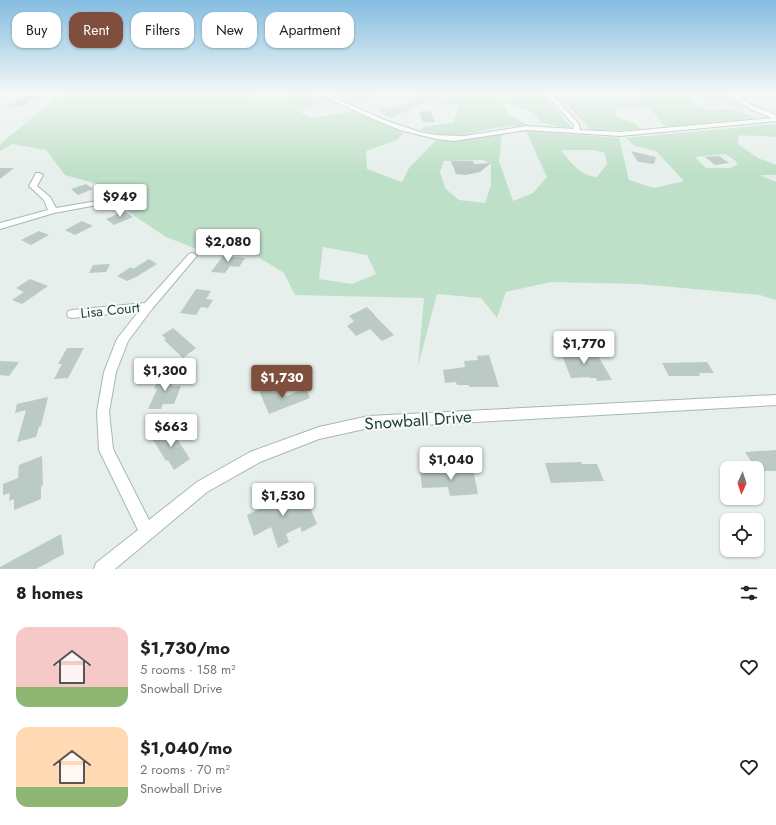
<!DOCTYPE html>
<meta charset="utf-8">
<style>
:root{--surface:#fff;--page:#f2f2f2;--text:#222;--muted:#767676;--accent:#804e3d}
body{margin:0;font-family:Jost,sans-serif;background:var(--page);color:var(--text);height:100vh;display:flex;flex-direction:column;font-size:15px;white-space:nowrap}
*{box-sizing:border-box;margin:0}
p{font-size:13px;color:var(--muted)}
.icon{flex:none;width:22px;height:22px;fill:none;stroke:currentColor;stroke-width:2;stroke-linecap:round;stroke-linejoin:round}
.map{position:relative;height:569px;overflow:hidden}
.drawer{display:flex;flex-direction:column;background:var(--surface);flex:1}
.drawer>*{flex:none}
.banner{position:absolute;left:12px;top:12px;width:400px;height:36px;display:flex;gap:8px}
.needle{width:26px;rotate:183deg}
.controls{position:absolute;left:720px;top:461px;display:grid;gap:8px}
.controls a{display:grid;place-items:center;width:44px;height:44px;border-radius:8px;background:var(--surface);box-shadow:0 1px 3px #0004;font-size:20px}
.price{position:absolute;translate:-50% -34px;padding:0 9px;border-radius:4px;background:#fff;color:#222;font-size:13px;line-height:26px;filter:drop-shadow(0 1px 2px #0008)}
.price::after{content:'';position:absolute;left:50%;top:24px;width:12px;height:9px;margin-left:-6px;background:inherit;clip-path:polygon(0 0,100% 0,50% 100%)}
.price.on{background:var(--accent);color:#fff}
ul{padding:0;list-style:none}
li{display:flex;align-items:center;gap:12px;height:100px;padding:0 16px}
li span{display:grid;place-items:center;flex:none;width:112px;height:80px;border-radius:12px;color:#555}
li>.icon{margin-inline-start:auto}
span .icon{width:48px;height:48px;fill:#fffc;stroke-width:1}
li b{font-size:17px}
h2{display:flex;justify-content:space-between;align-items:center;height:48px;padding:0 16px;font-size:17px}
.tag{padding:0 14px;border-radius:12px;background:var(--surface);box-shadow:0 1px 3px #0004;font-size:14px;line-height:36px}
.tag.on{background:var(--accent);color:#fff}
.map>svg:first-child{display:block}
.green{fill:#bfe0c8;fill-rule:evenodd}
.building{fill:#bbcac4}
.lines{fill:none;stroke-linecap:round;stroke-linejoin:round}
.street-casing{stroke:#a8b8b2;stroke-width:2}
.street{fill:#fff;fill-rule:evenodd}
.labels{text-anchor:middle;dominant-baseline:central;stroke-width:4;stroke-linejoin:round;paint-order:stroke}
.street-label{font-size:14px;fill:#24423a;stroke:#f7fbf9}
.near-street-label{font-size:17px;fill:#24423a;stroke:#f7fbf9}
</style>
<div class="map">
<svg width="776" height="569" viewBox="0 0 776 569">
<rect width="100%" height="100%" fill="#e6efeb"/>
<!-- green -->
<path class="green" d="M75,93H257L252,98L286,100L291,93H311L328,101L298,112L313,118L352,111L403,133L397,140L366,151L367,169L402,182L409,168L435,141L465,140L502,134L499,161L513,201L533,193L547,177L526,131L619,138L629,180L654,188L684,181L656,151L635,146L626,138L776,124V137L739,135L738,144L758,158L776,165V175H760L776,182V300L760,295L639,284L551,282L506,292L497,318L481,298L437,294L418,366L424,298L295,295L284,273L240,246L197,249L166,237L109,199L108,187L65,175L46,150L12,144L0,151V144L60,95ZM561,150H594L605,153L607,164L597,177C581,176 570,162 561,150ZM725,154L736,161L737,165L730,168H706L695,157ZM483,160L491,164V185L485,203L459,200L445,188L440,172L444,161ZM323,247L367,255L376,274L352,284L319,279Z
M323,93H379L365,102L349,103L339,96Z
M415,93H541L573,129L541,123L534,113L513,105L503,103L507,113L528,125L501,127L452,137L420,130L426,126L453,123L460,106L428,102L391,118L377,110L416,102Z
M634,93H725L745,109L716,100L689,97L697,106L709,111L734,109L756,118L665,127L650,108H616L615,117L635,123L642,130H591L564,101L639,100Z"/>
<!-- building -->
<path class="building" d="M42,94L22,107H7L26,95Z
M430,111L435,122H423L419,112Z
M631,151L656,157L654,164L638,162Z
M719,156L729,163L715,165L705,157Z
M451,161H473L474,164L491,163L480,172L466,175L456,174Z
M0,168H14L0,179Z
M86,184L93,189L78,195L71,189Z
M125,211L133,217L114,225L106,219Z
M82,221L93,226L75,235L65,230Z
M39,231L49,235L31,245L21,240Z
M225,253H234L232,257L245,258L239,267L230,266L225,273L211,272Z
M149,259L157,264L136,277L127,281L117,276L131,267L133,269Z
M110,264L106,272L89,273L93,265Z
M30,279L48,286L22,304L12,300L24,292L16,288Z
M196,289L211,291L206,299L213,300L208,308L201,307L196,315L180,313Z
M367,307L375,315H374L394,335L382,341L370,329L356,336L347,326L354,321L349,316Z
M173,328L196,348L183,358L164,340L166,339L162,335Z
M571,347L572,351L591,350L594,354H597L612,380L597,381L596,378H590L589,377L571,378L559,348Z
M67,348H84L68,378L54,379L62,364H58Z
M489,355L499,387H469V385H457L456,382L445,383L443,370L465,367L464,361L478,360L477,356Z
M0,361L19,362L9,376L0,375Z
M707,362L714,373H699L700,376H669L662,363Z
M160,374H177L172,386H181L174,404H163L161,409H148L157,389H154Z
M271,386L273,392L283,387L286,396L306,388L310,398L269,414L260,393L261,391Z
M48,397L41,426L39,427L36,437L17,442L26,410L15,413L17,404Z
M169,426L190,459L174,470L168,460L166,461L152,438Z
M776,450V471H757V468H755L745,452Z
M42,456L43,485L41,486V499L14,510V499L9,501L10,493L3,495V484L18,478L19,465Z
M581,462L582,464H597L604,481L551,483L545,463Z
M458,468V470L473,469L478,494L450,496L448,487L422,488L420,470Z
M303,490L317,524L302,532L300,527L286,534L289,542L278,548L271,527L254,536L247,515L286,496L288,498Z
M61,534L64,554L36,569H0V567Z"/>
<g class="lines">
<defs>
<path id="street" d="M2,93H8L0,98Z
M317,93H324L387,121L420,132L436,135L464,136L527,126L574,129V125L545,93H551L579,124L580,130L620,132L772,118L750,109L728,93H734L754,106L776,115V121L620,136L527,130L454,141L436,139L400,130L366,116Z
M36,173H39L43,175L37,186L50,197L56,208L97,201L101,203L97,205L54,213L0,229V223L48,210L44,200L29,186Z
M192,253L195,254L197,256L195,258L152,309L128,341L116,372L109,412L113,449L149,520L197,482L250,452L319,427L369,416L776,395V405L369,428L319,439L260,462L207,492L115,569H94L96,563L138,530L99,450L97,412L104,372L117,339L139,311L72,318L68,317L67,314L68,311L72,310L145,303L189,254Z"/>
</defs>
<!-- street casing -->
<use href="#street" class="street-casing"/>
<!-- street -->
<use href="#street" class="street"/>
</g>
<!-- sky -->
<linearGradient id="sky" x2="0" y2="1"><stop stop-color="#84bce0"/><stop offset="0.54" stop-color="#f4f8f6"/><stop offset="1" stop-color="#f4f8f6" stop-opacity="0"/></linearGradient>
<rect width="776" height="172" fill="url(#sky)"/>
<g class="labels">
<!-- street labels -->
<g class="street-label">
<text transform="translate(110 310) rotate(-6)">Lisa Court</text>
</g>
<!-- near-street labels -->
<g class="near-street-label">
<text transform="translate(418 420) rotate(-4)">Snowball Drive</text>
</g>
</g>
</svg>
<div class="controls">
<a><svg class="needle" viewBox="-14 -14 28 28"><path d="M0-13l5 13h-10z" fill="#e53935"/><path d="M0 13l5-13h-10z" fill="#767676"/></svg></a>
<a><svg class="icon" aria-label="locate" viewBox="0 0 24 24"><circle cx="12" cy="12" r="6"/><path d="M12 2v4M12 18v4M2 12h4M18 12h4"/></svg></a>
</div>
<b class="price" style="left:120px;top:218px">$949</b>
<b class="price" style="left:228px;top:263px">$2,080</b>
<b class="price" style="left:584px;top:365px">$1,770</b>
<b class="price" style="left:165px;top:392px">$1,300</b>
<b class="price on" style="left:282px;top:399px">$1,730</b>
<b class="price" style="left:171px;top:448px">$663</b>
<b class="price" style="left:451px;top:481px">$1,040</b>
<b class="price" style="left:283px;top:517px">$1,530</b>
<div class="banner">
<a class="tag">Buy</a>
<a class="tag on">Rent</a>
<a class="tag">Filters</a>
<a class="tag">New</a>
<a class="tag">Apartment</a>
</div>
</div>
<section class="drawer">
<h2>8 homes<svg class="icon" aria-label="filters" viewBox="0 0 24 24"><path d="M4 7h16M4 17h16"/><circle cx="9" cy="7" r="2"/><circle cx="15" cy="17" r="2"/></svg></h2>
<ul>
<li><span style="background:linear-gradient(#f6c9c9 75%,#8fb573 0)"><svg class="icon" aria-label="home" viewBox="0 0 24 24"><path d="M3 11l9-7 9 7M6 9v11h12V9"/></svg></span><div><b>$1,730/mo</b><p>5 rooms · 158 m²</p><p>Snowball Drive</p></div><svg class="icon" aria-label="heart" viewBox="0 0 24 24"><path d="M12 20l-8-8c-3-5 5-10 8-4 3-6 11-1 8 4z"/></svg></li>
<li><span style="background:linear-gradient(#ffd9b3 75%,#8fb573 0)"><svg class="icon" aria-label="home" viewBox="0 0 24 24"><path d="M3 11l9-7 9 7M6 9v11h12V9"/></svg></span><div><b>$1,040/mo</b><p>2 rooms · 70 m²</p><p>Snowball Drive</p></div><svg class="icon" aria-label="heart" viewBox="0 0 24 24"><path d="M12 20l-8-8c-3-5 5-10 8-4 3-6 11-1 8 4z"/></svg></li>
</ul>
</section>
